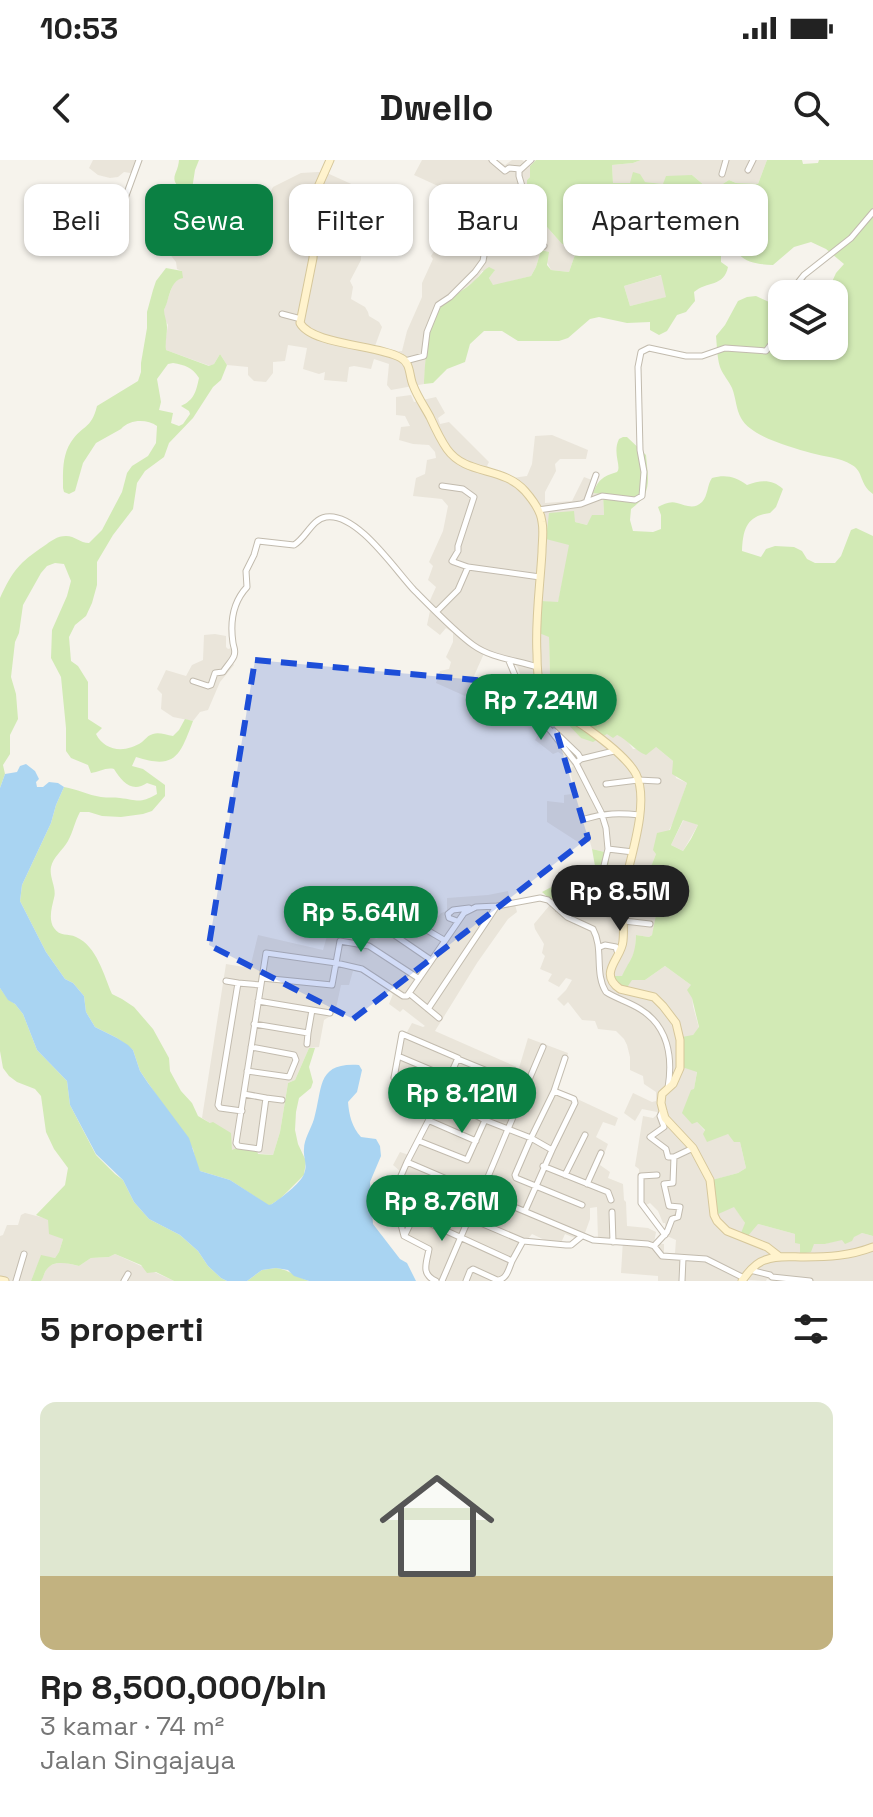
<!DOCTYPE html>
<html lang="id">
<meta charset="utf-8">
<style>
:root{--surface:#fff;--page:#f6f6f6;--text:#222;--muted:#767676;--accent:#0b8043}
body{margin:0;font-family:"Space Grotesk",sans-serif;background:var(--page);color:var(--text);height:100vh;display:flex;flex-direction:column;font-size:30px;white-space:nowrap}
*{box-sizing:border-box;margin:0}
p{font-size:26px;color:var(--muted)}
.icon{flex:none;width:44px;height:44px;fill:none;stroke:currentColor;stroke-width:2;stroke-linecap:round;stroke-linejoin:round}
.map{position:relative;height:1121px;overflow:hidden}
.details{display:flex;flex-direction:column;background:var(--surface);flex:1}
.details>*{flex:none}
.banner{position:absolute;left:24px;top:24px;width:826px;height:72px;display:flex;gap:16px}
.fabs{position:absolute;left:768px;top:120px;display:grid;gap:16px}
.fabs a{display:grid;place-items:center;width:80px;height:80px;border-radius:16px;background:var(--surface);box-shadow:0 2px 6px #0004;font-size:40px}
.price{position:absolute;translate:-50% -68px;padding:0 18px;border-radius:28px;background:var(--accent);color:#fff;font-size:26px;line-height:52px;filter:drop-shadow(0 2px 4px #0008)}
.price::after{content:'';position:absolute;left:50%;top:48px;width:24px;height:18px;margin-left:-12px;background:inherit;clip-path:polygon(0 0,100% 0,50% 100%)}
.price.selected{background:#222;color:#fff}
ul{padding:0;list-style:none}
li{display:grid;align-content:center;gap:16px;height:424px;padding:0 40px}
li span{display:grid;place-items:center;height:248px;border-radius:16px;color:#555}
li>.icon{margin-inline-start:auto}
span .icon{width:144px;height:144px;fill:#fffc;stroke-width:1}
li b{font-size:34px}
h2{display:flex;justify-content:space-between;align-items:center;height:96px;padding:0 40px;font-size:34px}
.chip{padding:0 28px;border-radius:16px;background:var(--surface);box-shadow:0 2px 6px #0004;font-size:28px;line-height:72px}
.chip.selected{background:var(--accent);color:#fff}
.status{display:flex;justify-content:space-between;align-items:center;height:56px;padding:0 40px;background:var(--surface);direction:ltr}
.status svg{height:22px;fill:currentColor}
header{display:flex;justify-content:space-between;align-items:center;height:104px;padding:0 40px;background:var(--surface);font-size:36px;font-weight:700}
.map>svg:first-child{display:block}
.residential{fill:#eae5da}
.green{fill:#d2eab5;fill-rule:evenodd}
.water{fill:#a9d4f2}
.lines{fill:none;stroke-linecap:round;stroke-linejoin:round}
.street-casing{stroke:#c2bbae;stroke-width:7}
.secondary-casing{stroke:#d6c79b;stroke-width:9}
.street{stroke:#fff;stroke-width:5}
.secondary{stroke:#fff3cd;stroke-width:7}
.marked{fill:#1d4ed8;fill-opacity:0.2;stroke:#1d4ed8;stroke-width:6;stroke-dasharray:16 10;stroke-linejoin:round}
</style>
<div class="status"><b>10:53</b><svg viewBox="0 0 49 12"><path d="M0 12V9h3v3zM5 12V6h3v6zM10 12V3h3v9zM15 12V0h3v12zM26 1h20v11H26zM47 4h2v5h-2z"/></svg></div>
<header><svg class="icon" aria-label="back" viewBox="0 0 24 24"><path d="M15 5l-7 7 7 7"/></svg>Dwello<svg class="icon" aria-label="search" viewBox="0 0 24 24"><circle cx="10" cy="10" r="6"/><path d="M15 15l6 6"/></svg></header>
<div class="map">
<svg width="873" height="1121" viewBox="0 0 873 1121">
<rect width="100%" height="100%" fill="#f6f3ec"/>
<!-- residential -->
<path class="residential" d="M93,0H141L136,14L124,12L118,17L110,18L98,15L89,8Z
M422,0H497L505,5L512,0H522L530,6V17L527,20V38L537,77L547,67L562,84L573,86L577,89L569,112L551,110L541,90L536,107L531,116L493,126L489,118L494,111H482L476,120L452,137L426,197L424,224L391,230L387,225L389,204L374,199L371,209L354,206L349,207L347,222L324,220L325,212L319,214L303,209L307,188L288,185L285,201L273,202V213L266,222L254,221L248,215V207L227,205L220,194L214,204L210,206L166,190L165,183L168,165L163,155L164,150L173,124L177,120L182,118V111L177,109L176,102L164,87L166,76L187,82L184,89L200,88L211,79L225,81L233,91L252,74L256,63V53L268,37L273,27L301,13L318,12L327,13L369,32L362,59L361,100L350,121L353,127L351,139L365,147L368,152L369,156L379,162L382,167L375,186L393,192L402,191L407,171L422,137V123L433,99L431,96L451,65L432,59L434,39L438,26L414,15Z
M641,0H767L758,24L736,23L729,20L721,25L705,26L692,15L663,24L645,22L613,24L612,5L633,3Z
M662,115L667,137L630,146L624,126Z
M411,235L414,242L436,237L445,253L438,258L440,264L449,262L489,302L487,306L512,318L527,316L532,304L535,276L552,275L588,290L586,299H560L555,304L556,311L545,332V343L572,341L584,317L597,322L593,333H603L604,355L587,365L575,362L558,443L542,441L549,477L550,518L544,521L554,540L566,550L581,578L608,574L617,575L625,578L633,589L656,587L673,601L676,618L687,623L674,661L656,694L652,704L647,710L634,707L645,722L644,733L651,736V744L656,755L655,766L652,775L649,777L636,775L635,791L622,817L632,820H645L665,806L691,825L693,846L699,868L693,875L697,911L694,930L697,962L705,971L728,974L740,982L746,1008L738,1013L713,1020L717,1054L734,1046L745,1063L758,1064L795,1074V1083H800V1093L814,1084H825L862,1073L873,1076V1121H773L767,1119L766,1121L748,1120L747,1121H658V1116L621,1113L623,1080L598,1079L597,1047L590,1048V1059L585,1073L575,1078L565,1074L561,1083L553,1084L532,1074L523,1085L503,1121H428L423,1113L426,1090L406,1080L401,1074L396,1058H386L385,1045L392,1043L393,1027L400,1011L393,1005L400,992L409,995L430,955L410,948L408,945L413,930L390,918L397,894L401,871L407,872L412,863L423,867L425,866L403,849L400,852L389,844L393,834L364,813L353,811L349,825H341L335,853L324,860L319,887L309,888L295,920L288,923L280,972L273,995L231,990L210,963L202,958L226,804L250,808L258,775L323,790L329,769L342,771V779L353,780L355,772L374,774V778L377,779L384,771L382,768L387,759L392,760L407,755L430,767L441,753L447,751V738L488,735L508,731L510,741H514L517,752L508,759L477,803L435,871L519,908L528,878L568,893L558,930L618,958L615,966L603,962L596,977L608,984L600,1005L610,1012L608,1018L623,1024L624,1040L626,1042L627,1066L648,1068L656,1072L654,1083L664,1084V1093H675L676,1080L667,1076L665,1063H663L658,1051L650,1043L646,1045L639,1039V1009L635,1006L643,956L653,958L658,954L657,952L642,949L635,961L624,953L633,933L652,942L656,941V932L644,924L643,916L630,910V897L627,885L624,879L616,871L598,869L595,861L582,860L568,842L564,846L557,839L566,830L572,820L566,818L559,827L548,821L552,814L540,809L545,796L542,793L544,784L535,769L534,764L549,746H557L579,757H615L617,729L607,725L605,720L609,693L592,689L590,682H578L547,662V641L564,643V635L572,634L574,627L570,611L573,606L566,597L558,592L553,594L535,580L543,567L544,562L529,542L518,508L509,497L486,489L465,536L436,523L440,511L449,509L451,502L446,497L453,482V473L446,468L440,475L427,465L430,451L427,447L436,427L428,420L433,406L429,402L443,371L448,346L442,339L413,336L416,318L425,314L427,300L436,298L435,292L429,285L413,284L399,280L401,267L410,266L405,256L396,255V237Z
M215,474L226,476V487L228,489L235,487L232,501L234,505L220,522L208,550L200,552L193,561L173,557L161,549L162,534L157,529L166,510L186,516L192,505L203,500L204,475Z
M684,659L698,665L683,691L671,685Z
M25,1053L48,1059L50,1065L63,1079L59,1092L55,1098L41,1096L31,1121H0V1076L3,1075L7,1065H18L21,1055Z
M115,1094L174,1121H41L47,1108L50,1105L62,1102L79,1106L91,1098L109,1097Z"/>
<!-- green -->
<path class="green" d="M179,0H199L195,10L188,55L181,51L180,44L183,31C167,18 178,15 179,0Z
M536,0H641L633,3L612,5L613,23H630L633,12L640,14L645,22L663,24L666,16L692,15L705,26L721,25L729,20L736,23L758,24L767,0H802L803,4L818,3L819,0H873V334C859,324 864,312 852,305C839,297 825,297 811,293C791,287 751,277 741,258C736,249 736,238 732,228C729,221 723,215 720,207C717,197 717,186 716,176L725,165L738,141L747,137L756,136L782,148V186H834V134L827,133L836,113L844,104L826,89L811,82L794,87L773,105C756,104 742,103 734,87L725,85L721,93V102L728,107C724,127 707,121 694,132L695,141L686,152L677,155L667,171L659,175L650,170V162L627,163L599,157L590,159L568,178L559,181H518L502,171H484L470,184L465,202L447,209L433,223L424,224C425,204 427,164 439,148C449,136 465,131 475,120C481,115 482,111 489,107L495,110L489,118L493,125L531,116L536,107L541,90L549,92L547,105L551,110L569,112L577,89L573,86L562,84L547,67L537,77L519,53L527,38V20L530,17V6ZM661,115L666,137L630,146L624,126Z
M227,49L237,50L243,56H252L256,53C256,72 245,86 227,92L223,89L225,81L211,79L193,94L186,93L184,89L187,82L216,70L218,56Z
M166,108L182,111L183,118C169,121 170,139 164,150C164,156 167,161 167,167C167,175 165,182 166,190L209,206L214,204L220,194L227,205L221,220L213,227L193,258L169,283L164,297L145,311L137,323L133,349L113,375L97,402V425L92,443L86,456L75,465L69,477L71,501L78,506L88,522V559L102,568L96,574C105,592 126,593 142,582C147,578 147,576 153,574C159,572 166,575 173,576L179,570L185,559L193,561C180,595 176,610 136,597L132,606L143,609L165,625V636L152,651L143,654L121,657L102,656L89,652H80C75,661 73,672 68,681C63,690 53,697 51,707C49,718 57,728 54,738C52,747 48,759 54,768C60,777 68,773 76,777C97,786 104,816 112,834L122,839L134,847L153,869L169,898L170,911L181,931L192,943L198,956L210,963L213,962L231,973L232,990L237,988L257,991L258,994L273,995L280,972L288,923L295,920L309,888H315L309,907L313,922L311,928L299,938L296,952L295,970L298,984L306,1001L304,1015L281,1038L269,1046L230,1020L200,1011L197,1007L193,989L140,911L133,890L117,878L95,867L86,852L84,836L73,823L65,819L46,792L20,741L22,725L51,663L56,645L64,627C77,629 88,635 101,637C108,638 114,637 120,638C138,640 139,644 157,634L156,626L147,623C132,633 122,622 114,609C106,607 99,612 91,613L88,605L71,598L66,591V568L61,517L51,498L52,470L67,436L71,421L64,404L55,403L47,406L41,413L23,445L19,473L15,482L11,517L16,534L18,559L10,575V594L3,605L5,614L0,628V438C13,410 19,403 44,386C51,381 57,376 66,376C75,376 80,383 89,383L102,370L122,332L127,313L132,306L148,296L156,283L157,266C147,259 130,259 121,269L96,283L83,303L75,331L69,334L64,332L63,328C63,312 62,296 71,282C83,264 91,270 97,246L138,221L141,212V203L147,168V152L153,130L156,121ZM173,203C185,205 192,207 199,218C196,232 194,240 181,246L189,251L190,254L183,264L179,266L171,263L173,253L159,250L161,242L157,219L168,204Z
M623,277H627L646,295C648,320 653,333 631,349L630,360L633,371L653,372L661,369V355L658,347C664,344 670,341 677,343C685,345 694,350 702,342C708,336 707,325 712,318C726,314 736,317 747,325C761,320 772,319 783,329L776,347L770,353C746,356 743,370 742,391L761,397L766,389L775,386L794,387L802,391L807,399L815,403H835L841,396L851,370L856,368L873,376V1076L862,1073L854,1077L852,1081L845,1084L842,1080L825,1084H814L811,1092L800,1094V1084L795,1083V1074L758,1064L747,1077L741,1073L745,1063L734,1047L716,1055L712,1020L738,1013L746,1008L740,982H734L728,974L707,982L703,974L705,970L697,962L692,964L682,953L691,930L694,929L697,912L682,907V877L693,875L699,867L692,838L687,830L691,825L665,806L645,820H632L628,826H619L614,821L613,816H622C631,797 635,798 636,775L649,777L652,775L656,755L646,753L647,744H651V736L644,734L645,722L630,720L633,706L647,710L652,704L656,694L653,690L657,673L670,670L687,623L672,614L673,601L656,587L646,595C634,590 628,580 617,575L613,578L607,574L593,582L581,578L563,559L565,549C556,541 545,534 544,521L550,518L549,477L539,473L542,441L558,442L569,385L546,379L549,353L574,351L575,362L587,365L592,355H604L603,334L593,333C597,323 600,318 611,314C613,313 615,313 617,312C622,307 612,293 619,279ZM683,660L698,665L691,679L683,691L671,685Z
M592,689L609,693L608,713L605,720L607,725L617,729L615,757L569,756L542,732L574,715L595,706Z
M0,828L8,839L15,844L23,854L37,890L67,921L70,945L96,995L115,1014L123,1020L134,1042L149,1059L180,1075L198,1091L208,1106L221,1118L227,1121H174L156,1112L147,1113L141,1105L115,1094L109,1097L91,1098L79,1106C70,1104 54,1099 47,1109C44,1112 44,1117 41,1121H31L41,1095L55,1098L59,1092L63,1079L49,1074L48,1060L36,1055L65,1025L68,1008L54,989L46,972L41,936L35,929L17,922L9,916L3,908L0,891Z
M276,1108C287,1109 297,1117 309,1121H247L262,1110Z"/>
<!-- water -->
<path class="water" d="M26,604L35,611L39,619L36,622L37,627H43L49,622L58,623L64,627L56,645L51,663L22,725L20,741L46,792L65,819L73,823L84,836L86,852L95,867L117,878L128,885L133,890L140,911L148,923L189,978L200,1011L230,1020L269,1045L272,1044C281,1038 300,1024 304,1014C308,1004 303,998 304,989C304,979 311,969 314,959C323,928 316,902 359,905L362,910L357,932L348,942C349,955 352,967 361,977L376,979L380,986L381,996L370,1022L373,1064L400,1099L407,1103L416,1121H309L294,1116L288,1110L276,1108L262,1110L247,1121H227L221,1118L208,1106L198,1091L180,1075L149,1059L134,1042L123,1020L96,994L70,945L67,921L37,890L23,854L15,844L8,840L0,828V628L5,614L17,612L20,606Z"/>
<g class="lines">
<defs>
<path id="street" d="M492,0L505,11L509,8L520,9
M748,10L753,0
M722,14L726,0
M120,52L139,0
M449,52L451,50C456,52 459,55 463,58C472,65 484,68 494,75
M514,53L524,67L527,76L544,86
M789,134L804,115L851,78L873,52
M282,154L301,159
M405,201L424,196L427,172L438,145L450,137L475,112L483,101L485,90L501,62L514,53L522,42L524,33L519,16V11L531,0
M442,326L463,329L474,337L458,386V391L452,401L454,402L468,407L540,417
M587,340L596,315
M538,350L581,344L602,336L635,340L642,336L644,312L640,290L638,207L641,192L649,188L686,196H702L725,188L766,191L772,183L782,152
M437,451L458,430L468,407
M509,501L529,549L551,571L576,603L601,652L606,668L608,689L633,692
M193,521L208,526L211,525L215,513L223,512C226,507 232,501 234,496C236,490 234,489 233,483C230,463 233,442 247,427L246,411L254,395L258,381L294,385C306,378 312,359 326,357C357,352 395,410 414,430C430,446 455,472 473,485C491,498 515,500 537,507
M554,571L578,594L581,599L576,603
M581,599L614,591
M606,624L638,620L658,621
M585,659C604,653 620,653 640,655
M554,745C557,732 566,720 581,720C589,719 593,721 601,718L608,689
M558,749L622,755
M457,761L449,758L448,754L453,750L469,748
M624,761L650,764
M600,787L605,785L616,787L617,791
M431,800L390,772V768L402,760L408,759L444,780
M262,818L332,825L340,781L369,786L418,818
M226,821L238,823
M410,834L439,858
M258,841L330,853
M428,849L496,747
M254,864L308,873L312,850
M402,874L458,898L440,938L394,918Z
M307,884L308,873
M543,887L508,969L531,978L554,931L574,939L575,943L552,990L531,978L515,1015L516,1018L582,1045
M398,896L495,937
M458,899L502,917L485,960L508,969L485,1024
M247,911L289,917L296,900L294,895L251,887
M554,931L565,898
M244,934L266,938L259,989L238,986L236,983L266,793L336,803L362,809L403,836H407L464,753L476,747L497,746L540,738L548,740L567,757L593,769C604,789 594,813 606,832C617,839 629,842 640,849C668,866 673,897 668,928
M266,938L282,940
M242,951L220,948L218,945L238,823L261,825
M430,961L476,981
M419,981L467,1000L485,960L440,938L407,1002L470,1029
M674,997L693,988
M407,1002L397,1025L469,1058L476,1041
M543,1006L608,1032L611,1040
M565,1015L585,975
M657,1015L641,1016V1043L665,1075
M469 1032a10 10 0 1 1 20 0a10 10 0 1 1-20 0Z
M587,1024L601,993
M397,1025V1048L405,1052L512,1101L523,1081L469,1058L442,1121
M488,1036L593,1080L648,1084L654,1086L662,1096L706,1099L744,1118
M397,1049L404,1076L429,1089C427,1102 420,1114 436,1121
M525,1051L552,990
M612,1052L613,1082
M405,1075L414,1056
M523,1081L566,1085H571L582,1076
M654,1086L667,1072L672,1059L678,1057L680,1047L669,1046L664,1024L673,1023L674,997H668L666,989L650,977L664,967L660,956L662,952
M750,1110L770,1115L772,1117L810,1121
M16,1121L24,1094
M124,1121L128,1114
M466,1121L470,1111L473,1109L497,1120C507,1120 509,1108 512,1101
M682,1121L683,1098"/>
<path id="secondary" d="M330,0L318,27L313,98L300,163C312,185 379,185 401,198C411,203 409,216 413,225C417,236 424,246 430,257C435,268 440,279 447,289C466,316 503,306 525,331C532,339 541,351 542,362C544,371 542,382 542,392C540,427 535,460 537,494C537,504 537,515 540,525C547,546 571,557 588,569C602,579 628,599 636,614C650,642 630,699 624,727C620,745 625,763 623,781C622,798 597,813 620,829L654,837L663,846L676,863L680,880V908L673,924L662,934L661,943L663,951L665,958L693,988L710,1020L714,1055L717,1061L727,1071L767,1087L780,1097
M0,1120L5,1121
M742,1121C748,1112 755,1103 765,1100C777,1095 791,1097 804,1097C828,1097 850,1096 873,1087"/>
</defs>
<!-- street casing -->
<use href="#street" class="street-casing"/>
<!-- secondary casing -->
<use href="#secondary" class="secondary-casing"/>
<!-- street -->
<use href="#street" class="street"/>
<!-- secondary -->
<use href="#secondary" class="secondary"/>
</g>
<!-- marked area -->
<path class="marked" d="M255,500L543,526L588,678L353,859L209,785Z"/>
</svg>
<div class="fabs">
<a><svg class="icon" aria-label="layers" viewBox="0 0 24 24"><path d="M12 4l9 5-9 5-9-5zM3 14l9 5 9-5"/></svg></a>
</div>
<b class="price" style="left:541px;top:582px">Rp 7.24M</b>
<b class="price selected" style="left:620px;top:773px">Rp 8.5M</b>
<b class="price" style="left:361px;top:794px">Rp 5.64M</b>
<b class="price" style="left:462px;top:975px">Rp 8.12M</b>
<b class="price" style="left:442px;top:1083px">Rp 8.76M</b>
<div class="banner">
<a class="chip">Beli</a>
<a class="chip selected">Sewa</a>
<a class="chip">Filter</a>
<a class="chip">Baru</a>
<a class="chip">Apartemen</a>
</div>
</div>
<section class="details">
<h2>5 properti<svg class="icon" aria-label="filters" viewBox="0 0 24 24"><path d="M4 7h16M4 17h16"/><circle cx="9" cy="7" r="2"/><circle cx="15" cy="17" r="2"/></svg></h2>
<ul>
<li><span style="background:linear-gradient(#dfe7d0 70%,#c2b280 0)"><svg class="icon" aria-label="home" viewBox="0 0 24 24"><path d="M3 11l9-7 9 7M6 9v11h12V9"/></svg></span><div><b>Rp 8,500,000/bln</b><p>3 kamar · 74 m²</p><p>Jalan Singajaya</p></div></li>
</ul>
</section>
